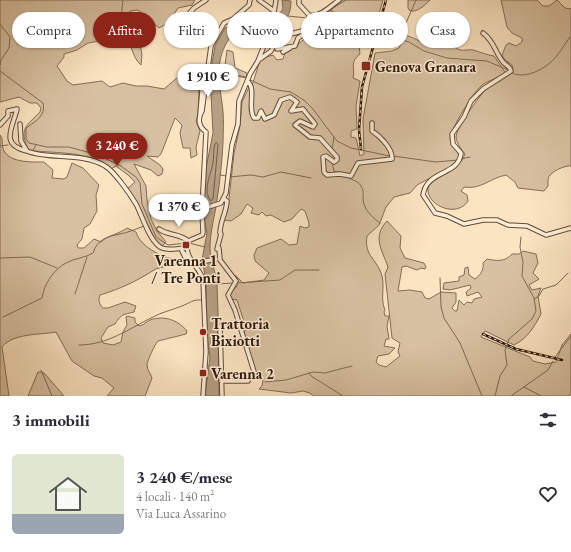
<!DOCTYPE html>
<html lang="it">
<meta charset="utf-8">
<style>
:root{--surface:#fff;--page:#f2f2f3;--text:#2b2b33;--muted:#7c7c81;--line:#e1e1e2;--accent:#8f2418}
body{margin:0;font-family:"EB Garamond",serif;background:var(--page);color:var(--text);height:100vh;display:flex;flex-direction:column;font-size:15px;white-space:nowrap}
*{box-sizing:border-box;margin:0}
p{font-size:13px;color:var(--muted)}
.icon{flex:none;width:22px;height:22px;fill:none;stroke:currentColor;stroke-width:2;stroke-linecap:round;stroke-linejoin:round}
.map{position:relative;height:396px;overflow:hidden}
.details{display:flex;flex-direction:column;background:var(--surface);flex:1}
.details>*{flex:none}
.hud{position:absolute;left:12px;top:12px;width:547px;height:36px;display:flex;gap:8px}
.price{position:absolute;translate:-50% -34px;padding:0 9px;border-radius:14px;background:#fff;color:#222;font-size:13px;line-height:26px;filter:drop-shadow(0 1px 2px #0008)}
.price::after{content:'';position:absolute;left:50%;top:24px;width:12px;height:9px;margin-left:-6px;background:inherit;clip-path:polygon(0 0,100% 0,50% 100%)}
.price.selected{background:var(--accent);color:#fff}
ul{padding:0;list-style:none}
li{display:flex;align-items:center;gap:12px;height:100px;padding:0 12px}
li+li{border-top:1px solid var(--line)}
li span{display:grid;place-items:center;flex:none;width:112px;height:80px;border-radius:6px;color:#555}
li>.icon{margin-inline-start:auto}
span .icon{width:48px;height:48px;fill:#fffc;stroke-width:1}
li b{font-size:17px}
h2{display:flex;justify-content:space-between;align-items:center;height:48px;padding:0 12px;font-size:17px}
.pill{padding:0 14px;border-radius:18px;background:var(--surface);box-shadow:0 1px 3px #0004;font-size:14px;line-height:36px}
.pill.selected{background:var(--accent);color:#fff}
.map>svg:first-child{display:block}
.green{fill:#d8c1a2;stroke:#846c55}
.water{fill:#b69f83;stroke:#806952}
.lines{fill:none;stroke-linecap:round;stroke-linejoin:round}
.shore{stroke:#735c46;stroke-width:1}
.stream{stroke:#806952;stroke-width:1}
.minor-casing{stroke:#634b36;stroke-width:5.5}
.minor{stroke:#fcedd7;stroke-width:3.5}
.rail-casing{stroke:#301808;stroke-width:2.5}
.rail{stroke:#fcedd7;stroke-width:1;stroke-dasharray:3;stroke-linecap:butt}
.minor-bridge-casing{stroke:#634b36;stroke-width:5.5;stroke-linecap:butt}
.minor-bridge{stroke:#fcedd7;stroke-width:3.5}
.poi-dot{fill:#8f2418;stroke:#fcedd7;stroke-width:1.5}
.labels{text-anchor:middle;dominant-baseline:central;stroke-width:3;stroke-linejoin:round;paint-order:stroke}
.poi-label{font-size:15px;font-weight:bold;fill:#301808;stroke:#fcedd7;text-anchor:start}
</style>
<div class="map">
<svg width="571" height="396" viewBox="0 0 571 396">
<rect width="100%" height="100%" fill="#fbe4c2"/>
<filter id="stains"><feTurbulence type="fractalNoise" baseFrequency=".005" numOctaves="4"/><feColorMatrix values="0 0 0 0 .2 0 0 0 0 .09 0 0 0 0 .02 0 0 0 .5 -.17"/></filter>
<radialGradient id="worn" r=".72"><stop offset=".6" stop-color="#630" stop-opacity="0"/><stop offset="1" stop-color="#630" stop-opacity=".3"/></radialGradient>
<!-- green -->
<path class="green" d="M0,0H195L192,5L178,8L168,23L159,28L138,10L130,11L128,17L138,32L142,55L141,65C131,57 131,39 124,29H116L99,41L88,43L77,50L64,54V57L57,66L67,81L73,85L102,81L110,87L123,83L136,86H147L164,89L177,78L181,77L190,89L199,90L198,115L196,121L200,131L196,147L197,155L191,158L190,148H183L180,133L182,125L175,118L161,154L158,157L147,156L160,165L163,169L162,174L158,176L151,170L134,164L146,186L147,200L151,219L157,231L166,242L162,246L155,240L137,202L127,189L135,182L128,175L116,166L111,169C98,155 68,153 49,152C42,151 33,152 28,149C19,129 26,126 40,112L41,108L37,103H30L19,97L0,102Z
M342,0H383L372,38L360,41L359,45L360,54C358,56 355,58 354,61C352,66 355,72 353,78L360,81L356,106L357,129L351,131V137L356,138L360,156L364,154L363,119L375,53L392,51L399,48L402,41L407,36C418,38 425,49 434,35L441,34C444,38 455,49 460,50C464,51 469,49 473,50C480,52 487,55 494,56L505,72C498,79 488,80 481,86C473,93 451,128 450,139L459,155V159L447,169L417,185L410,193L394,197L386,207L379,225L367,236C364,257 377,258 382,276C385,287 380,299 385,310L384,312L385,316H389L387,326L389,339H386L384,346L395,348L389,354L378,356L376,362L379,365L386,367L400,356L398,352L400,343L392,338L385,274L388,267C382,250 372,237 387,221L401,236L400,248L405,258L424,263L426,267L425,269L421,268L417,270L406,266L402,267L398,291L410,290L422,292L425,298L429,299L441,292L456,293V302L452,308L455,311H457L459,300L464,305L467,302L472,303L474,299L482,297L478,292L467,296L466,292L471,288L470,285L450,290L443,289L444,283L459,281V277L464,275L465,268L468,267L469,275L475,279C481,275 484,269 483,263L487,259C497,261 505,262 512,254H519L523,251L536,254L538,263L533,273L539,279L529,285L532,290L541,288L538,296L541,314C534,327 528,338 514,345L485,331L481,337L530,357L533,361L545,364L556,362L562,345L571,334V393L569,396H313L310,393L303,391L291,393L259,389L262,386L263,381L256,373L244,333L246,328L237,300L231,299L229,295L237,286L235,275L243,283L264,280L269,273L255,261L254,255L257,248L281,239L289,245L297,244L300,226L305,228L309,227V223L305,211L301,209L292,219L284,222L271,215L266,216L262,212L259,215L251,213L253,208L247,204L241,214L231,221L224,220L228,208L234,153L240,126L242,102L249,87L253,83L259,63L263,58L273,55L277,60L283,59L285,53C297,48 300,41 311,34V29L327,17L328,13Z
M408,0H430C424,6 418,12 410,11L408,8Z
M501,0H537L543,6H549L557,0L565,8L571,9V166C565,165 549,172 548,179C548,181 548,184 548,186L544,191L518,188L515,182L506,175C490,178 481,190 464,187L461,191L467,195L468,201C457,218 429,206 428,191C426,178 458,175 465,154C461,149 457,144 456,137C456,128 480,95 487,88C495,81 506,78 513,70L512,65L504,59L502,55L506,45L509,43L516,46L522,42V38L512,33L507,27Z
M227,50L233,52L235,68L247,73L246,77L224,73Z
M0,135C4,140 1,145 4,151C11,163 32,162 44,162L53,170L52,178L64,179L67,177L72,163L83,168L99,185L96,195L97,211L90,224L84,228L82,239L77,245L78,248H84L94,239L101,242C108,235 119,234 127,228L136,232C141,248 165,259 181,261L182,263C174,266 161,266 154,270C137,281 120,289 100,295C98,300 99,304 103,308H108L125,302L136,306L134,312C123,315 122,313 115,324L108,327L101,338L103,343L113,345L121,342L123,332L127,325L126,317L127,316L135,318V322L139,326C144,325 146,322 150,320C164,315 178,320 187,331L186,334L158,341C155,344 147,361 147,365C147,370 151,374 152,378L145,396H107L114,388L102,378L94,376L72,361L56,332C40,335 13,333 2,347L9,396H0Z
M38,372H42L45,374L64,396H28Z"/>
<!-- water -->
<path class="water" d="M282,0L291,1C291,28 273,20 254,23C235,25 223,44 220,61C216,77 222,96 223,112C224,122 223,133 223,143C222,162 220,181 217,200C215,216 210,231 210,248C210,260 216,272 217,284C219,321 218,359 219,396H205L210,357L207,335L206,280L202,260L207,233L204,219L206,204L204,194L205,173L213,133L210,76L215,46L225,28L230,25L259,15L279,14L283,9Z"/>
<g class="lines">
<!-- shore -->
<path class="shore" d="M217,143L218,145L213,199L211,201C202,191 211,174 213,163C214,157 213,150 215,144Z"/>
<!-- stream -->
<path class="stream" d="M330,10L341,16L375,26
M326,12L346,0
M288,16L307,18
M121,17L123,0
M310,18L322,15
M0,24L10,37L9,48L1,60L0,65
M366,25L374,31
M381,27H390L406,23L416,0
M379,33L409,42L424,51L447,58L487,61L508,70
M0,71L43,103C46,116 36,121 26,128V139L29,143L47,147H69L98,155L121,166L136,177L140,183L142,204L156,237L168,245L186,243
M220,72L246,78L270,89L291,92L305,101L313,109L337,141L351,148L390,156
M511,72C522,80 541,71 551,62C558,56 564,45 570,37
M0,146L8,145
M33,150L36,145
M332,150L334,137
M393,156L436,162L458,160
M461,159L470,157
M332,163L334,171L344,174
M220,175L226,176
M346,176C350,180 358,180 361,186C364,190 363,194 363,198C363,209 372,217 380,223
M229,177L251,175L263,177L281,172L311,178
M189,243L205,247
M0,258L30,257L57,268
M440,278L441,307L444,318L460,343L482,396
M237,283L280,280L295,270H319
M217,284L234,283
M75,294L87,257
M534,299L539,296L543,289L556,285L568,273
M3,317L42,298C44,284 54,269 66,263C75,258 85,258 93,253C98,239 106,237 120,234C127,233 136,229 144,226
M79,345C108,345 128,329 153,317C162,312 172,310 182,306C190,303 193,299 202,300
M555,357L571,336
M41,370L52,396
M309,373L311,376L343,396
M265,382L286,380L313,372L325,373L352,366
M524,387L541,396
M495,396L500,376L507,365L505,350L509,339L532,319L536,311L534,298L522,276L523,262L520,247L521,237
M511,396L548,370L553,361"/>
<defs>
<path id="minor" d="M259,0L274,11
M309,15C319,18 331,6 339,0
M179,25L194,8L206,0
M483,33C494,41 495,52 503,62C506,66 509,65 511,71L483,89L471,101L464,117L452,134L453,144L461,153C459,176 427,169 423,195L435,213L447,216L464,224L483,220H497L508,225L527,226L546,235L571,228
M277,45V49L295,46L298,38L309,31L308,25
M283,52L290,48
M260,59L271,51L279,37L302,31L308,25L309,15L299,4V0
M247,81C257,88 247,108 254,118H258L261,111L265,119L274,115L281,100L290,97L297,102L291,111L303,109C305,112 313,121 315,124L313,127L300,121L295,125L310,137L320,138L337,157V160L334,162L326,156L323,157L324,172L327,175L340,174L351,176L358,163L392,159C393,149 380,136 372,131V123
M200,114L203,80
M20,124L21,141L27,151C48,160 82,152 105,166C114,171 130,194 136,204C142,215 150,243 162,248C169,251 179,248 186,248
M0,125L8,116V111L17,109C12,129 0,145 27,151
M202,209L206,132C199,127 197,119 202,111L211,46L224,23L233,19L249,5L250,0
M159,229C168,236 180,233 188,241
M188,241L202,235L203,233L202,209L221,203L226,193L232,145L238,124L239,101L250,74L258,61L272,25L276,0
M188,241C183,259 200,266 203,280L206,352L203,396
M219,248L220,260L236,281L228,295L235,310L255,375
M217,249L221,234L220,233C220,221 226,214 227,201L224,199
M189,259L182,251L188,263L191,264
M220,326L222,396
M221,381H248"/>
</defs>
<!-- minor casing -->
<use href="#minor" class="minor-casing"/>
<!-- minor -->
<use href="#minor" class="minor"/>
<defs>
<path id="rail" d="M361,149L359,130L362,87L386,0
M483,334L516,349L562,360"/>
</defs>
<!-- rail casing -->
<use href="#rail" class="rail-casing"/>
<!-- rail -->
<use href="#rail" class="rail"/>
<defs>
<path id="minor-bridge" d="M191,264L216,259"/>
</defs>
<!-- minor-bridge casing -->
<use href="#minor-bridge" class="minor-bridge-casing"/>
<!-- minor-bridge -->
<use href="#minor-bridge" class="minor-bridge"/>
</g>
<!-- markers -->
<g class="poi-dot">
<rect x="361" y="61" width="10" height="10" rx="2"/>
<rect x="182" y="241" width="8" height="8" rx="2"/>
<circle cx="203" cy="332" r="4"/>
<rect x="199" y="369" width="8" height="8" rx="2"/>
</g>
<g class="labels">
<!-- poi labels -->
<g class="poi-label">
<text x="375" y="66">Genova Granara</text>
<text x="186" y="260" text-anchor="middle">Varenna 1<tspan x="186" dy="17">/ Tre Ponti</tspan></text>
<text x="211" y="323">Trattoria<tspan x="211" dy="17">Bixiotti</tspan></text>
<text x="211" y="373">Varenna 2</text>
</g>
</g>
<rect width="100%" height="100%" filter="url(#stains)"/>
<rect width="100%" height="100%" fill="url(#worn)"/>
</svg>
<b class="price" style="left:208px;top:98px">1 910 €</b>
<b class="price selected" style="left:117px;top:167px">3 240 €</b>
<b class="price" style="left:179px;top:228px">1 370 €</b>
<div class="hud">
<a class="pill">Compra</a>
<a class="pill selected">Affitta</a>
<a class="pill">Filtri</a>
<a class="pill">Nuovo</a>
<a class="pill">Appartamento</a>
<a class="pill">Casa</a>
</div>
</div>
<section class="details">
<h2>3 immobili<svg class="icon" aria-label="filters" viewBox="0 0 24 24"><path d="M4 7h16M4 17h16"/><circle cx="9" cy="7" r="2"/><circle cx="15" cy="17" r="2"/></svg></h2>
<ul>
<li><span style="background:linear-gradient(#dfe7d0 75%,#9aa5b1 0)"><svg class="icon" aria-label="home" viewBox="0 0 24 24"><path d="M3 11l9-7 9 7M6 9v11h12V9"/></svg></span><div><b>3 240 €/mese</b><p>4 locali · 140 m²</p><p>Via Luca Assarino</p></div><svg class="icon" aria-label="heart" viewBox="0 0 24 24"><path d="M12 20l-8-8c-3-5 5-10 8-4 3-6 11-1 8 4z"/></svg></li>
</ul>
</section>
